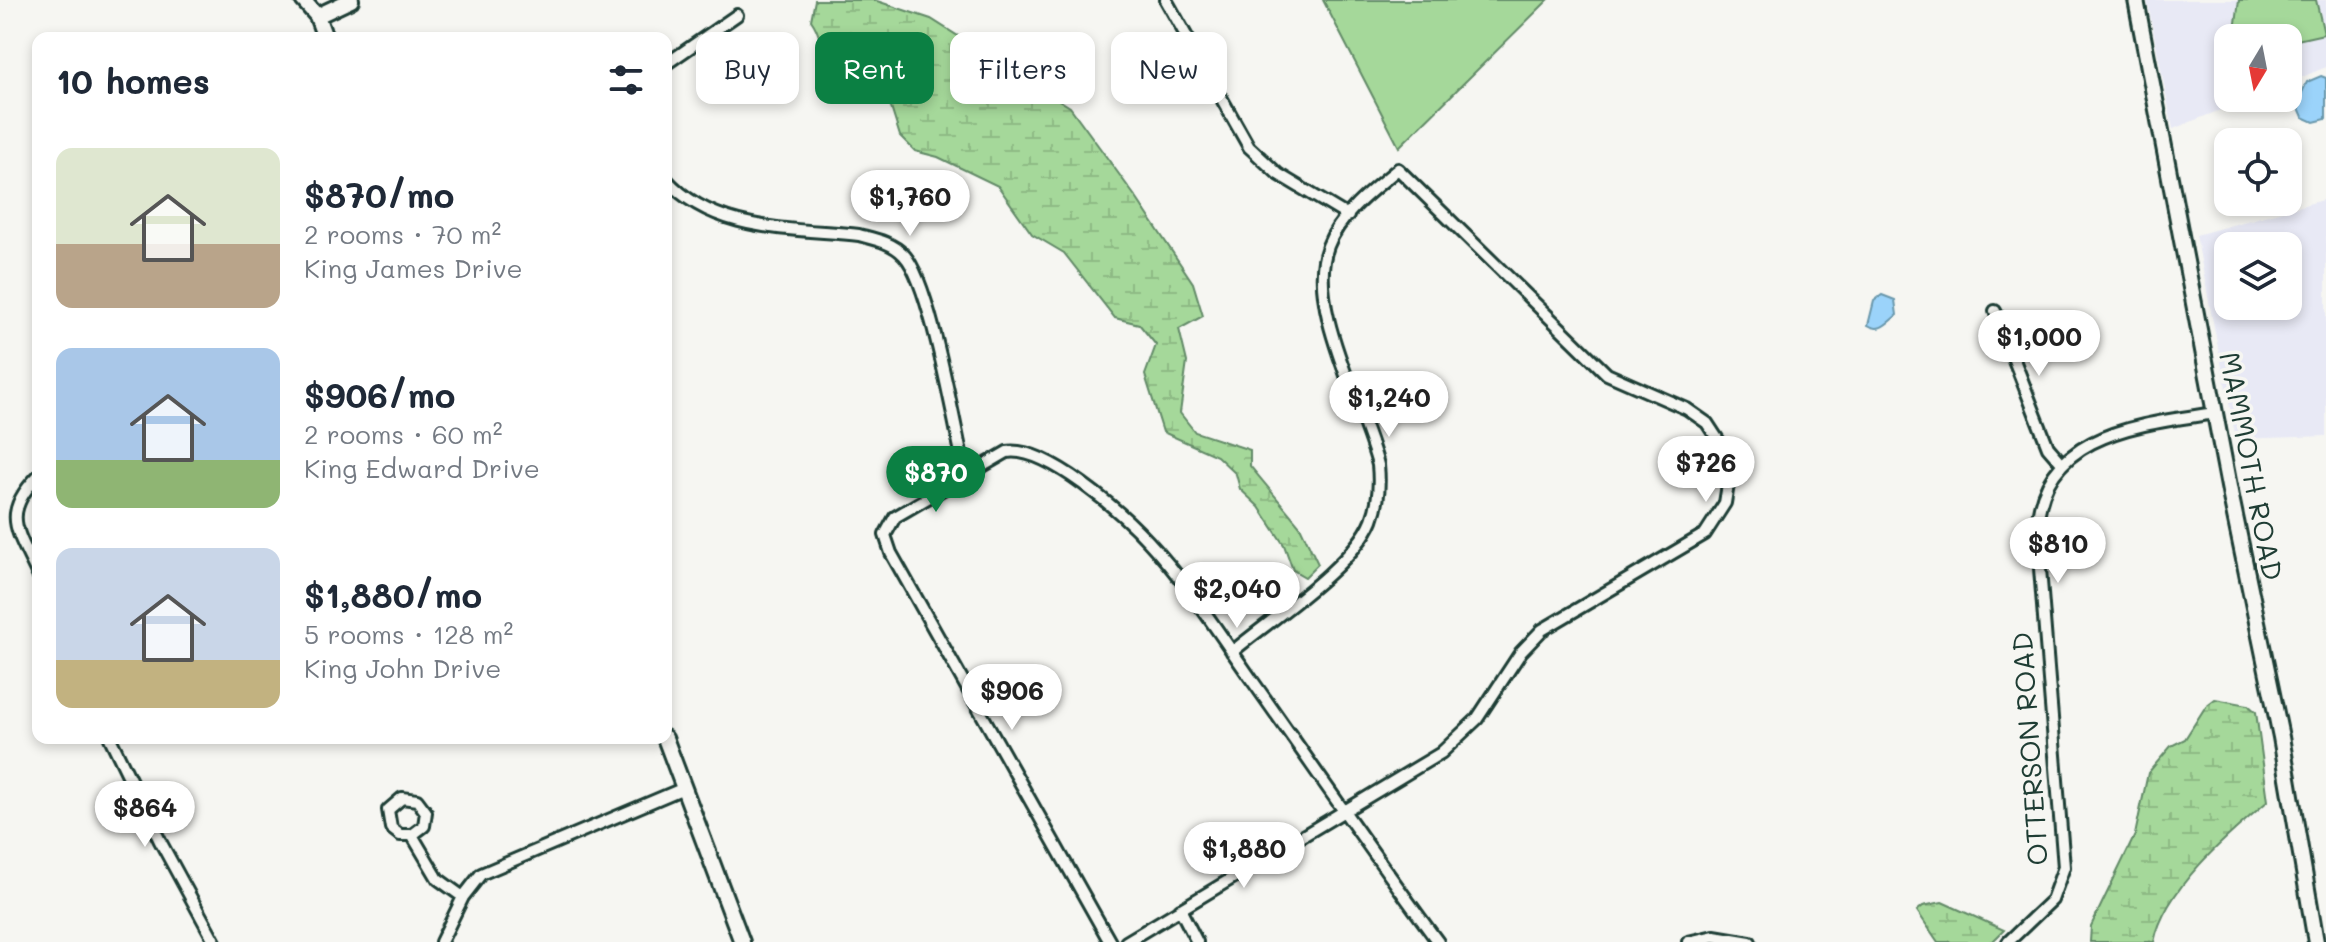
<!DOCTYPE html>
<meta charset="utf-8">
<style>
:root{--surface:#fff;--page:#f2f2f3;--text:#1f2937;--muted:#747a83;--accent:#0b8043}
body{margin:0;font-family:Mali,sans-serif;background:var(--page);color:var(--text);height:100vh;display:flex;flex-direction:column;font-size:30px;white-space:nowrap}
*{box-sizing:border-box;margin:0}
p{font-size:26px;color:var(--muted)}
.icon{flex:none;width:44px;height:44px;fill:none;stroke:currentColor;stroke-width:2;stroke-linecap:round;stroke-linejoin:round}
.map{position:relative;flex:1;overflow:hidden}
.panel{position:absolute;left:32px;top:32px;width:640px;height:712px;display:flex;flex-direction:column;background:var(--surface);border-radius:16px;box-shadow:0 4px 12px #0003}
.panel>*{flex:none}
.banner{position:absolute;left:696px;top:32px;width:760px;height:72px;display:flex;gap:16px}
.needle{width:52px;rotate:190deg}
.fabs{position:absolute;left:2214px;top:24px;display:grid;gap:16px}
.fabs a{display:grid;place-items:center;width:88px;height:88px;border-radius:16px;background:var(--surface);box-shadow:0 4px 12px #0003;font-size:40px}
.price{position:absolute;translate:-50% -68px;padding:0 18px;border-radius:28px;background:#fff;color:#222;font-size:26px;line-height:52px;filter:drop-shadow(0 2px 4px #0008)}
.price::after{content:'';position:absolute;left:50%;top:48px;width:24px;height:18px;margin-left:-12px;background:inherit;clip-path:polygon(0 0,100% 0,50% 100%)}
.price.selected{background:var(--accent);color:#fff}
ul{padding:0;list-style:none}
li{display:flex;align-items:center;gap:24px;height:200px;padding:0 24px}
li span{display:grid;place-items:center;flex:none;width:224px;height:160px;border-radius:16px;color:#555}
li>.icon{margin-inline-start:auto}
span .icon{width:96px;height:96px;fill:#fffc;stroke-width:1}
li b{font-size:34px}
h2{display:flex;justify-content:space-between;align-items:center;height:96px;padding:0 24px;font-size:34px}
.pill{padding:0 28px;border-radius:16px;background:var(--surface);box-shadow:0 4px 12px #0003;font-size:28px;line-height:72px}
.pill.selected{background:var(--accent);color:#fff}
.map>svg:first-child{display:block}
.built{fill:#e8e9f5;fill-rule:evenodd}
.wetland{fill:url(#wetland-marsh);stroke:#628a67;stroke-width:2}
.park{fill:#a5d89a;stroke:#628a67;stroke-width:2}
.water{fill:#9bd3fa;stroke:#6997ab;stroke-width:2}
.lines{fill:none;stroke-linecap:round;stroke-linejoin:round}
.street-casing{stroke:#1f3d34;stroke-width:16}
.secondary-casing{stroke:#1f3d34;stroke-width:20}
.street{stroke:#f6f6f2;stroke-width:10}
.secondary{stroke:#f6f6f2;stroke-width:14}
.labels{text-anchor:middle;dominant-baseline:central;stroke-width:7;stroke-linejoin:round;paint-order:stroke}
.street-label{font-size:28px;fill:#1f3d34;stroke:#f6f6f2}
</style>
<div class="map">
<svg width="2326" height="942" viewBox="0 0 2326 942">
<defs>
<pattern id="wetland-marsh" width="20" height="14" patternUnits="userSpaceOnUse" patternTransform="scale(2)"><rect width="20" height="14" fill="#a5d89a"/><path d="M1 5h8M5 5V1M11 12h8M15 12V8" fill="none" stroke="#8eba85"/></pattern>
</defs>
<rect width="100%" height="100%" fill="#f6f6f2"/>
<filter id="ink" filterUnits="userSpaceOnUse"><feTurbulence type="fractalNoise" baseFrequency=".0125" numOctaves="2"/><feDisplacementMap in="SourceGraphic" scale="16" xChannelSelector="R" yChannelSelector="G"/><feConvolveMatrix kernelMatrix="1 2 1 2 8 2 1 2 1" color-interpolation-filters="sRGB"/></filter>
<g filter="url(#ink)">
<!-- built -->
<path class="built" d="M2147,0H2326V67L2288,83V38H2228V98H2250L2173,129Z
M2326,199V436L2236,439L2196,235ZM2228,246H2288V306H2228Z"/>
<!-- wetland -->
<path class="wetland" d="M815,0H874L931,19L1070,107L1137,199L1193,283L1203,316L1179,329L1187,362L1180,413L1195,432L1250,450V466L1300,526L1318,564L1305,577L1293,570L1284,545L1259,507L1240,489L1236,474L1217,456L1163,432L1145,375L1156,345L1139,324L1115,318L1064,253L1032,234L998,186L938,157L915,151L900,136L887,95L854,98L829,91C813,68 830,47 811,20Z
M2215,699L2248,705L2256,712L2268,801C2228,835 2165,888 2154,942H2090L2091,926L2135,835L2148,773L2171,746L2185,739L2206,706Z
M1942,902L2004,930L1992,942H1938L1917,911L1923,906Z"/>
<!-- park -->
<path class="park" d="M1323,0H1548L1399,147Z
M2239,0H2316L2324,34L2288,42V38H2234Z"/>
<!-- water -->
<path class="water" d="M2321,76L2326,78V119L2314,122L2303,117L2297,103L2307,82Z
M1882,295L1895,300L1897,315C1887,323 1880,333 1868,325L1874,301Z"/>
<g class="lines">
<defs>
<path id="street" d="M1166,0L1249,147L1278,174L1348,216
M666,64L737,15
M666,179C714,233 792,228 859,235C874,239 892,242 904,255C931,283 955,431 966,476
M1995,311L2048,447L2061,462
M38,476C0,515 18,531 38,575
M110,738L160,841L215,942
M412,835L424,826L426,812L417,800L402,798L388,810L391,828L400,835H412L438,879L463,897
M1180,909L1197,942
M441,942L463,897L481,874L684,788
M1110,942L891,553L885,535L895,517L1007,452C1047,446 1122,513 1148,541C1188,584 1220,635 1254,683C1315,769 1375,857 1438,942
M1126,942L1441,753L1477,719L1521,652L1542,630L1705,534L1725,503L1730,472L1724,449L1707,423L1687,409L1607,374L1398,169C1374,189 1340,214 1328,246C1305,304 1363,406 1378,465C1380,485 1379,502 1372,520C1354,565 1270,620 1232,652
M1688,942L1714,936L1750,942
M2008,942L2052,900L2064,867L2037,531C2040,433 2138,425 2215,413"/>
<path id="secondary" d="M303,0L317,16L325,38
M2136,0L2231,497L2281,737L2316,942
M317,16L351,0
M665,738L742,942"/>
</defs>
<!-- street casing -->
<use href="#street" class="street-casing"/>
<!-- secondary casing -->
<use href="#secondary" class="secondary-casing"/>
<!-- street -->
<use href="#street" class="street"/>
<!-- secondary -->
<use href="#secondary" class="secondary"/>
</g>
</g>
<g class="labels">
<!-- street labels -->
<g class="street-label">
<text transform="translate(2252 466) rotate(79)">MAMMOTH ROAD</text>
<text transform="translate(2029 749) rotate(-94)">OTTERSON ROAD</text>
</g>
</g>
</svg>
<div class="fabs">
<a><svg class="needle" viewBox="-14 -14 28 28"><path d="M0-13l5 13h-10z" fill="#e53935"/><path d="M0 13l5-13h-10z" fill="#747a83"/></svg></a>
<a><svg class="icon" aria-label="locate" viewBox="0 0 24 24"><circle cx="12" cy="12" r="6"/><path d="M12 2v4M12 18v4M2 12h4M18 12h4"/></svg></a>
<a><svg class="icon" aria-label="layers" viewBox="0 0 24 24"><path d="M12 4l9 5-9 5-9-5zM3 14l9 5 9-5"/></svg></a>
</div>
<b class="price" style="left:910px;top:238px">$1,760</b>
<b class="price" style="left:2039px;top:378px">$1,000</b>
<b class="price" style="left:1389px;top:439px">$1,240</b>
<b class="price" style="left:1706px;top:504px">$726</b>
<b class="price selected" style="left:936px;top:514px">$870</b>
<b class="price" style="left:2058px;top:585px">$810</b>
<b class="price" style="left:1237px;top:630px">$2,040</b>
<b class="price" style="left:1012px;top:732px">$906</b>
<b class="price" style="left:145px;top:849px">$864</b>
<b class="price" style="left:1244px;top:890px">$1,880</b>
<div class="banner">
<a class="pill">Buy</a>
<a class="pill selected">Rent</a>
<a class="pill">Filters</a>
<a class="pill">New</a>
</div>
<section class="panel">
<h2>10 homes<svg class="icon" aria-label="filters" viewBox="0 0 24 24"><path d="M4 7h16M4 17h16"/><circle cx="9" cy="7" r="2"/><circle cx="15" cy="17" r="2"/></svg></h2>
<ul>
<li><span style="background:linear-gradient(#dfe7d0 60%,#b9a48a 0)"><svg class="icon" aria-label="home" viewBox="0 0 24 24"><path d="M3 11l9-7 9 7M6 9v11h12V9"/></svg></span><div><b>$870/mo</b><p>2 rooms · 70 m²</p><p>King James Drive</p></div></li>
<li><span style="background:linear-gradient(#a9c7e8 70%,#8fb573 0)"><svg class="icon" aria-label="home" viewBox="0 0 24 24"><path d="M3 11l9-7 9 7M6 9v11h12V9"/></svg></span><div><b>$906/mo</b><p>2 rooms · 60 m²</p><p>King Edward Drive</p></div></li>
<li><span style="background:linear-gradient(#c9d6e8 70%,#c2b280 0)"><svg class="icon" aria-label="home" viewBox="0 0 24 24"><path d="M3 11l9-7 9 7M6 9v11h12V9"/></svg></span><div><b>$1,880/mo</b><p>5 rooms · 128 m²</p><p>King John Drive</p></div></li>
</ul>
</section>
</div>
